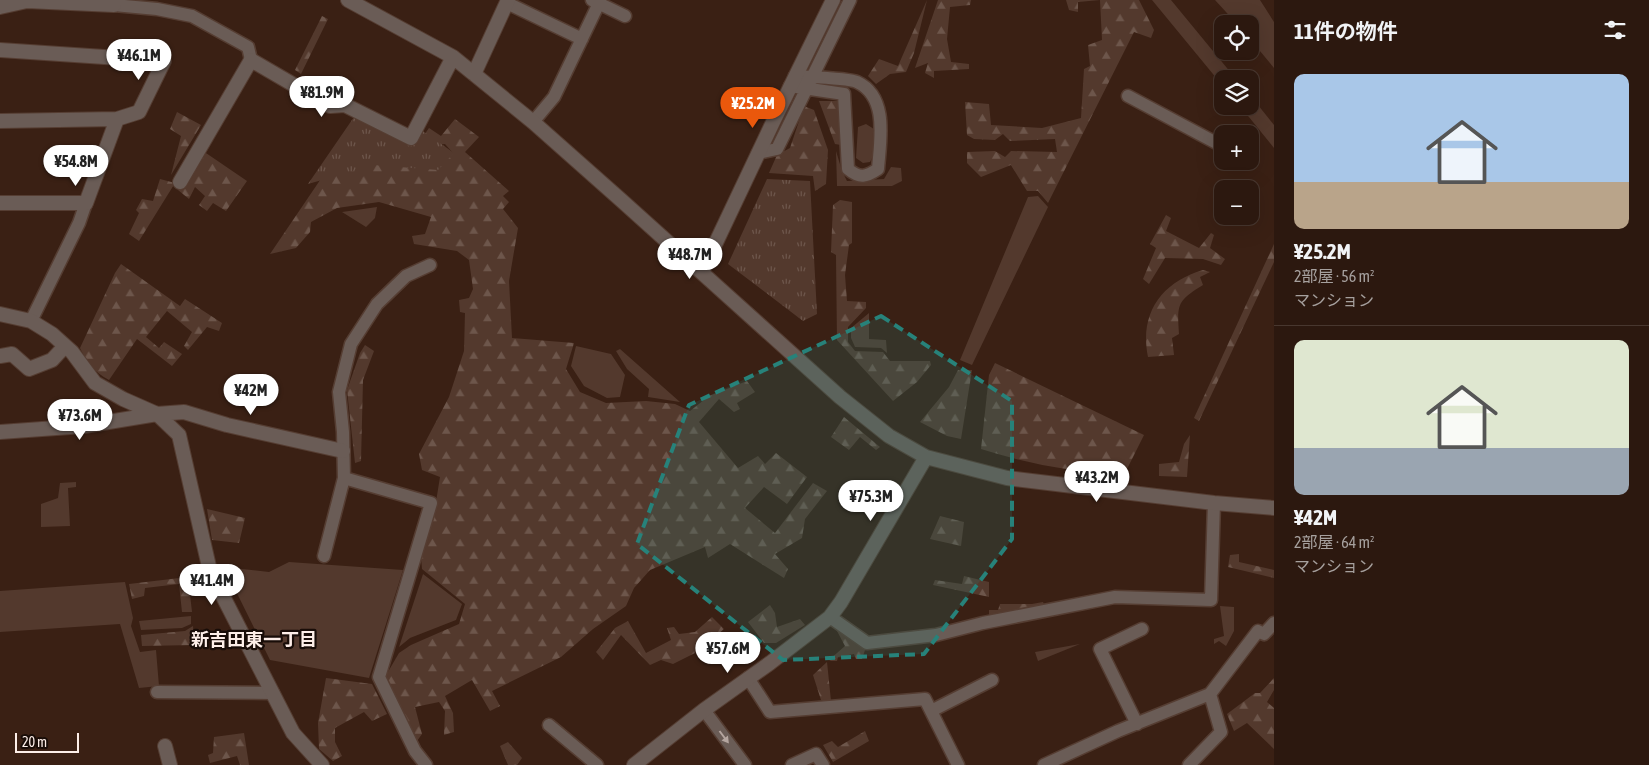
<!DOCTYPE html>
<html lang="ja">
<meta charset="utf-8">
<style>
:root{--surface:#2c180f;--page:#342118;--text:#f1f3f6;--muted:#a6a09e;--line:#48372f;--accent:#ea580c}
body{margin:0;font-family:"Asap Condensed","Noto Sans JP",sans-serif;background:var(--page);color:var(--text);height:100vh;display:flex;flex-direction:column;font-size:19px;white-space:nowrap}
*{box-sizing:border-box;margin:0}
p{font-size:16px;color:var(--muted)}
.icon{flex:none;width:28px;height:28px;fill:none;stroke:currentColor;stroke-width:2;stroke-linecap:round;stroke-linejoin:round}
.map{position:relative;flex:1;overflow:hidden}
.details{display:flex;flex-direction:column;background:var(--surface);width:375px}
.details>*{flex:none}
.buttons{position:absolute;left:1214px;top:15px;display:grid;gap:10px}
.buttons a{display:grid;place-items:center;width:45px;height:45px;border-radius:10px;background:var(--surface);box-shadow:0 5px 20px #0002,0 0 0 1px var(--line);font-size:25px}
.scale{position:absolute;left:15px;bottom:12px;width:64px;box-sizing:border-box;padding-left:5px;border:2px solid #fdeee8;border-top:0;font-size:14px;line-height:18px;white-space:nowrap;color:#fdeee8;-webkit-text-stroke:4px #190d08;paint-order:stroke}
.price{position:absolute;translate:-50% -42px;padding:0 11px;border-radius:18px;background:#fff;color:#222;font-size:16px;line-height:32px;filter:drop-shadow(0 1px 2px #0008)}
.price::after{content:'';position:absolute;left:50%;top:30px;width:15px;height:11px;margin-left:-8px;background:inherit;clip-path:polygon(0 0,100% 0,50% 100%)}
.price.on{background:var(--accent);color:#fff}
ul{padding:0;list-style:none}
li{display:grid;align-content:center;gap:10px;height:265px;padding:0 20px}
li+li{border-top:1px solid var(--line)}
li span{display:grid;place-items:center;height:155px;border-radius:10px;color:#555}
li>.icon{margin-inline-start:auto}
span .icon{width:90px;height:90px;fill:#fffc;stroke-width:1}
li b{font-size:21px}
h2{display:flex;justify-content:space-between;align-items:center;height:60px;padding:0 20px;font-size:21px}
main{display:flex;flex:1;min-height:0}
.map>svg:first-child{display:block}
.grass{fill:#53392d}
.forest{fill:url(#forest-firs)}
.park{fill:url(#park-tufts)}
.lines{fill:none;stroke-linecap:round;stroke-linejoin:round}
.service-casing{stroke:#553d32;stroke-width:15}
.minor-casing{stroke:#553d32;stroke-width:16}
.service{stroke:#6a5c56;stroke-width:12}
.minor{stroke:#6a5c56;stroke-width:14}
.oneway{fill:#b4a59f}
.marked{fill:#27827a;fill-opacity:0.2;stroke:#27827a;stroke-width:4;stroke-dasharray:10 6;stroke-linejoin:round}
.labels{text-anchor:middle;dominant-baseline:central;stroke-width:4.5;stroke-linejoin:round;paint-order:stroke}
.neighbourhood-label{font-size:18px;font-weight:bold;fill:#fdeee8;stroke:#190d08}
</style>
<main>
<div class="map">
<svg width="1274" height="765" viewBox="0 0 1274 765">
<defs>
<pattern id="forest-firs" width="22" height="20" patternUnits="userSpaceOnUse" patternTransform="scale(1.25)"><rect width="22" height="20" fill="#53392d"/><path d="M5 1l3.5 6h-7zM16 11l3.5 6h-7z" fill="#6d564b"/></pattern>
<pattern id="park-tufts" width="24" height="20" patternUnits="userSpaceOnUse" patternTransform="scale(1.25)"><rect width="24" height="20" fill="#53392d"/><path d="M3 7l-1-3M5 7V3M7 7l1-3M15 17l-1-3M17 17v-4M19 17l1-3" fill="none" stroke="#6d564b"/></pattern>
</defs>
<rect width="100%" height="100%" fill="#3a2014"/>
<!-- grass -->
<path class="grass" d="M1152,0H1171L1236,79H1222V85Z
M1215,0H1260L1274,22V68L1250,39V24H1237Z
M1250,95L1274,125V148L1240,106H1250Z
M866,124L874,129L873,156L870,162L863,163L856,158L858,127Z
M836,151L842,171L847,181L884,179L891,167L901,168L902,181L892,186H837Z
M1038,196L1048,207L972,365L960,360L1028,197Z
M377,207L375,218L366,227L342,212Z
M869,313V339L886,340L887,353L881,348L855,347L851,338V328Z
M576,346L611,354L625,375L620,397L607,398L584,386L571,366Z
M620,349L680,402L648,397L649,389L627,369L616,351Z
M76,482V487L68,488L70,526L41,527V504L58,498L60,483Z
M289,562L403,570L369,678L270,660L224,567L269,572Z
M423,574L462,604L456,620L410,638L399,647Z
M125,582L133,618L131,626L140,652L156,650L159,686L139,688L120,624L0,632V591Z
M1220,606L1234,607V631L1226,646L1219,641L1214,644V639L1224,636Z
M191,616V624L182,628L141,630L139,621Z
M1080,644L1038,661L1035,652Z"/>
<!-- forest -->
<path class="forest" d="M927,0L914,53L906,72L890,74L876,84L868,76L879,59L898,66Z
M938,0H971L970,5L950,7L947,39L951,62L969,64V69L934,71V78L925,73L928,63L915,68Z
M1066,0H1139L1154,30L1151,38L1134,32L1048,203L1038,191H1027L1011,165L981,177L967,163V152L995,151L1005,157L1011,151L1057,152L1055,139L1010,141L1003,134L995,140L974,139L967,135L965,102L989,104L991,125L1042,128L1081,118L1084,69L1090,66L1088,45L1102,40L1100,0L1078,2V12L1069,10Z
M322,16L328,19L301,74L295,70Z
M819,101H841V145L835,144Z
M804,106L814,110L828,150L826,184L815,191L813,176L769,173L777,155L790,148Z
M177,112L201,125L171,175L181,136L170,129Z
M455,119L479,137L465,152L509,191L503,196L509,202L503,209L518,228L509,281L512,338L574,343L566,369L580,392L606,403L646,401L675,404L690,411L709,396L747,381L755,392L737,403L740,409L734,412L719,399L699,422L738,468L758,456L765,464L776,453L807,477L787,504L764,487L745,508L775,533L813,483L827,491L805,519L802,538L775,554L788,569L784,578L730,544L708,558L705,547L650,570L634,588L626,606L593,629L561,657L492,691L500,706L490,711L472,680L445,696L453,713L454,732L444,735L445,711L439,702L415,707L422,734L417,741L385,677L399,653L411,645L459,624L465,604L422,569L421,557L436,502L440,477L422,470L419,454L449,397L464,351L465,313L460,312L459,300L469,298L473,289L469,260L457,251L414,244L412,236L425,234L431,217L379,202L337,208L311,222L310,232L296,248L270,254L333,161L388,146L453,153L445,144L432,145L422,138L429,128L441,136Z
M203,151L247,181L226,211L213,203L207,211L199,205L205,196L195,187L189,199L178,190Z
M160,179L175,183L139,241L129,234L139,213L136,210L142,199L153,201Z
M840,200L852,202V243L849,245L845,275L847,301L866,302V308L848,327V342L855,351L883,352L890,361H930L931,365L917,382L893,401L837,340L836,255L831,252L833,205Z
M1166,215L1171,218L1166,231L1199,248L1211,233L1214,235L1210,248L1225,259L1221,265L1203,259L1165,258L1149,284L1143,279L1156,248L1150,244Z
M1274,244V262L1199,421L1194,418Z
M121,264L180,306L185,299L222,323L219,331L207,327L188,350L184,346L192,332L167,311L146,337L159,348L164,342L182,354L172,366L137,339L109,380C93,371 88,364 80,348L115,273Z
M1203,270L1210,272L1200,277L1203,285C1177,301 1177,304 1179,334L1172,338L1174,355L1148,357C1139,313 1162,282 1203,270Z
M365,345L374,351L363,380L361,461L355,463L347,390L360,353Z
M995,363L1144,435L1124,475C1074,472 1028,464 981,449L989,375Z
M958,370H972L961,439L947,436L920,422L949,387Z
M844,417L880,447L876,450L860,437L849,450L831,437Z
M1190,435L1187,477L1159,476V464L1179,462L1184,444Z
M207,509L245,518L239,543L212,540Z
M940,516L964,522L961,546L930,539Z
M1239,554V562L1274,570V578L1228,567L1230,555Z
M964,576L989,582V597L933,585L935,580L962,584Z
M188,577L192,612H182L179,584L145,588L144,596L132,599L129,584Z
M1043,602L1045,607L989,618V610H998L1000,604H1032Z
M770,605L775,613L777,627L800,619L805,625L776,643H764L748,622Z
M712,617L724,629L697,652L673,664L661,660L650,665L621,635L603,660L596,652L615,628L628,621L646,653L671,640L667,628L674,627L679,634L695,632Z
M193,626L194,645L142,646L141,635L185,631Z
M841,627L866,647L862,659H856L854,654L838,657L837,661H831L829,660L845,646L837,631Z
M827,662L831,701L821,700L813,675Z
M326,678L372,684L387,714L372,721L364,712L335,728V742L342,756L333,761L319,749L318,723Z
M1274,678V690L1267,702L1274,708V749L1247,723L1234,731L1227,714L1255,693H1260Z
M865,731L869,741L833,762L823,745L832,741L838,747Z
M244,733L249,765H240L237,756L210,763L208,755L213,753L214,737Z
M508,742L522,758L517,765H508L500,746Z"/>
<!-- park -->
<path class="park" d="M354,117L410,146L420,129L454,153L438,170L374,165L308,184Z
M767,179L810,181L817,314L803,321L728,264Z"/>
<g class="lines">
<defs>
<path id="service" d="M592,0L625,16
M507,3L582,39
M114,5L157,9L192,16L248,47L251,60
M790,86L844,94L848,169C860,179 866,177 878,169C880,141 889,97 857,82C848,78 808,77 795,76
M1128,96L1222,146
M533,122L554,97L599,3
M758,153L777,149L850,0
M1250,160L1251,161
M31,321L79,223L86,203
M344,478L431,503L379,677L415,751L426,765
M324,556L344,478L343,432L339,392L351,344L377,304L406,276L430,265
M830,617L867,643L936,635L983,623L1115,597L1211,600L1214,503
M748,678L770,712L925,699L958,765
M157,692L273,693
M704,710L745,765
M931,711L992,680
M1137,724L1100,649L1142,629
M549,725L597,765
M792,765L816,754L823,765
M1044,765L1118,731L1210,694L1258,631L1264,634L1274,623
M1189,765L1221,732L1210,694"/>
<path id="minor" d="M348,0L453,57L533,122L621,200L840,397L889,436L926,457L1007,478L1214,503L1274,508
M0,7L27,1L114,5V0
M0,50L164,61L139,112L117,119L0,121
M474,74L508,0
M180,182L251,60L330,106L345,105L411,138L453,57
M0,203H86L117,119
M702,272L774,120L833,0
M0,314L31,321L52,334L72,352L95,383L123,399L157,414L179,435L210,571L293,733L322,765
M0,356L12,354L29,369L52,360L65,346
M0,432L84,426L157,414L184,412L227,425L343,451
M165,746L170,765
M634,765L704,710L770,663L830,617L841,602L926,457"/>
</defs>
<!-- service casing -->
<use href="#service" class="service-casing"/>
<!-- minor casing -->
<use href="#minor" class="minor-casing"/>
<!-- service -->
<use href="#service" class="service"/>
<!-- minor -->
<use href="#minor" class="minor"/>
</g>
<!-- one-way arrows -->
<defs><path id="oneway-solid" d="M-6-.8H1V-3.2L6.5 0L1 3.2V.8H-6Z" transform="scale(1.25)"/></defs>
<use class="oneway" href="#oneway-solid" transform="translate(724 737) rotate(53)"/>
<!-- marked area -->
<path class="marked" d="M881,316L1012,401V539L924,654L783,660L637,544L689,405Z"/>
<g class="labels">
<!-- neighbourhood labels -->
<g class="neighbourhood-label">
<text x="254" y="639">新吉田東一丁目</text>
</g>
</g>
</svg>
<div class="buttons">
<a><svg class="icon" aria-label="locate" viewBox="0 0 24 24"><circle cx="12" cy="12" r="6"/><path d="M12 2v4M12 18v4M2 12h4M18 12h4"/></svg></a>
<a><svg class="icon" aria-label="layers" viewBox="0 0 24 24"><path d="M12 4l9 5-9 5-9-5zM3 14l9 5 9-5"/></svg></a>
<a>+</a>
<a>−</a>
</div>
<div class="scale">20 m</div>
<b class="price" style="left:139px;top:81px">¥46.1M</b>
<b class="price" style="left:322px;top:118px">¥81.9M</b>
<b class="price on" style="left:753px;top:129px">¥25.2M</b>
<b class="price" style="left:76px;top:187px">¥54.8M</b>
<b class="price" style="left:690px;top:280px">¥48.7M</b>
<b class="price" style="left:251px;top:416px">¥42M</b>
<b class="price" style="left:80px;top:441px">¥73.6M</b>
<b class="price" style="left:1097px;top:503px">¥43.2M</b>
<b class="price" style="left:871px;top:522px">¥75.3M</b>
<b class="price" style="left:212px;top:606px">¥41.4M</b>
<b class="price" style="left:728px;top:674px">¥57.6M</b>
</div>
<section class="details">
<h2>11件の物件<svg class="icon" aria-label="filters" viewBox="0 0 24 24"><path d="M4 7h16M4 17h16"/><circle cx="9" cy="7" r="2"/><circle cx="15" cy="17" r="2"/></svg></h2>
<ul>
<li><span style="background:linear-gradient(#a9c7e8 70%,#b9a48a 0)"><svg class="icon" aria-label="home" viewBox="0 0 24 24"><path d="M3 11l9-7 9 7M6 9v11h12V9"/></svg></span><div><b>¥25.2M</b><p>2部屋 · 56 m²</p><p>マンション</p></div></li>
<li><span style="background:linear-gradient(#dfe7d0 70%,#9aa5b1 0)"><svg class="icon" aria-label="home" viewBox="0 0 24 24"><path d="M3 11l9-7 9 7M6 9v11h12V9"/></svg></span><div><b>¥42M</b><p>2部屋 · 64 m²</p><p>マンション</p></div></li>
</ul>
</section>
</main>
